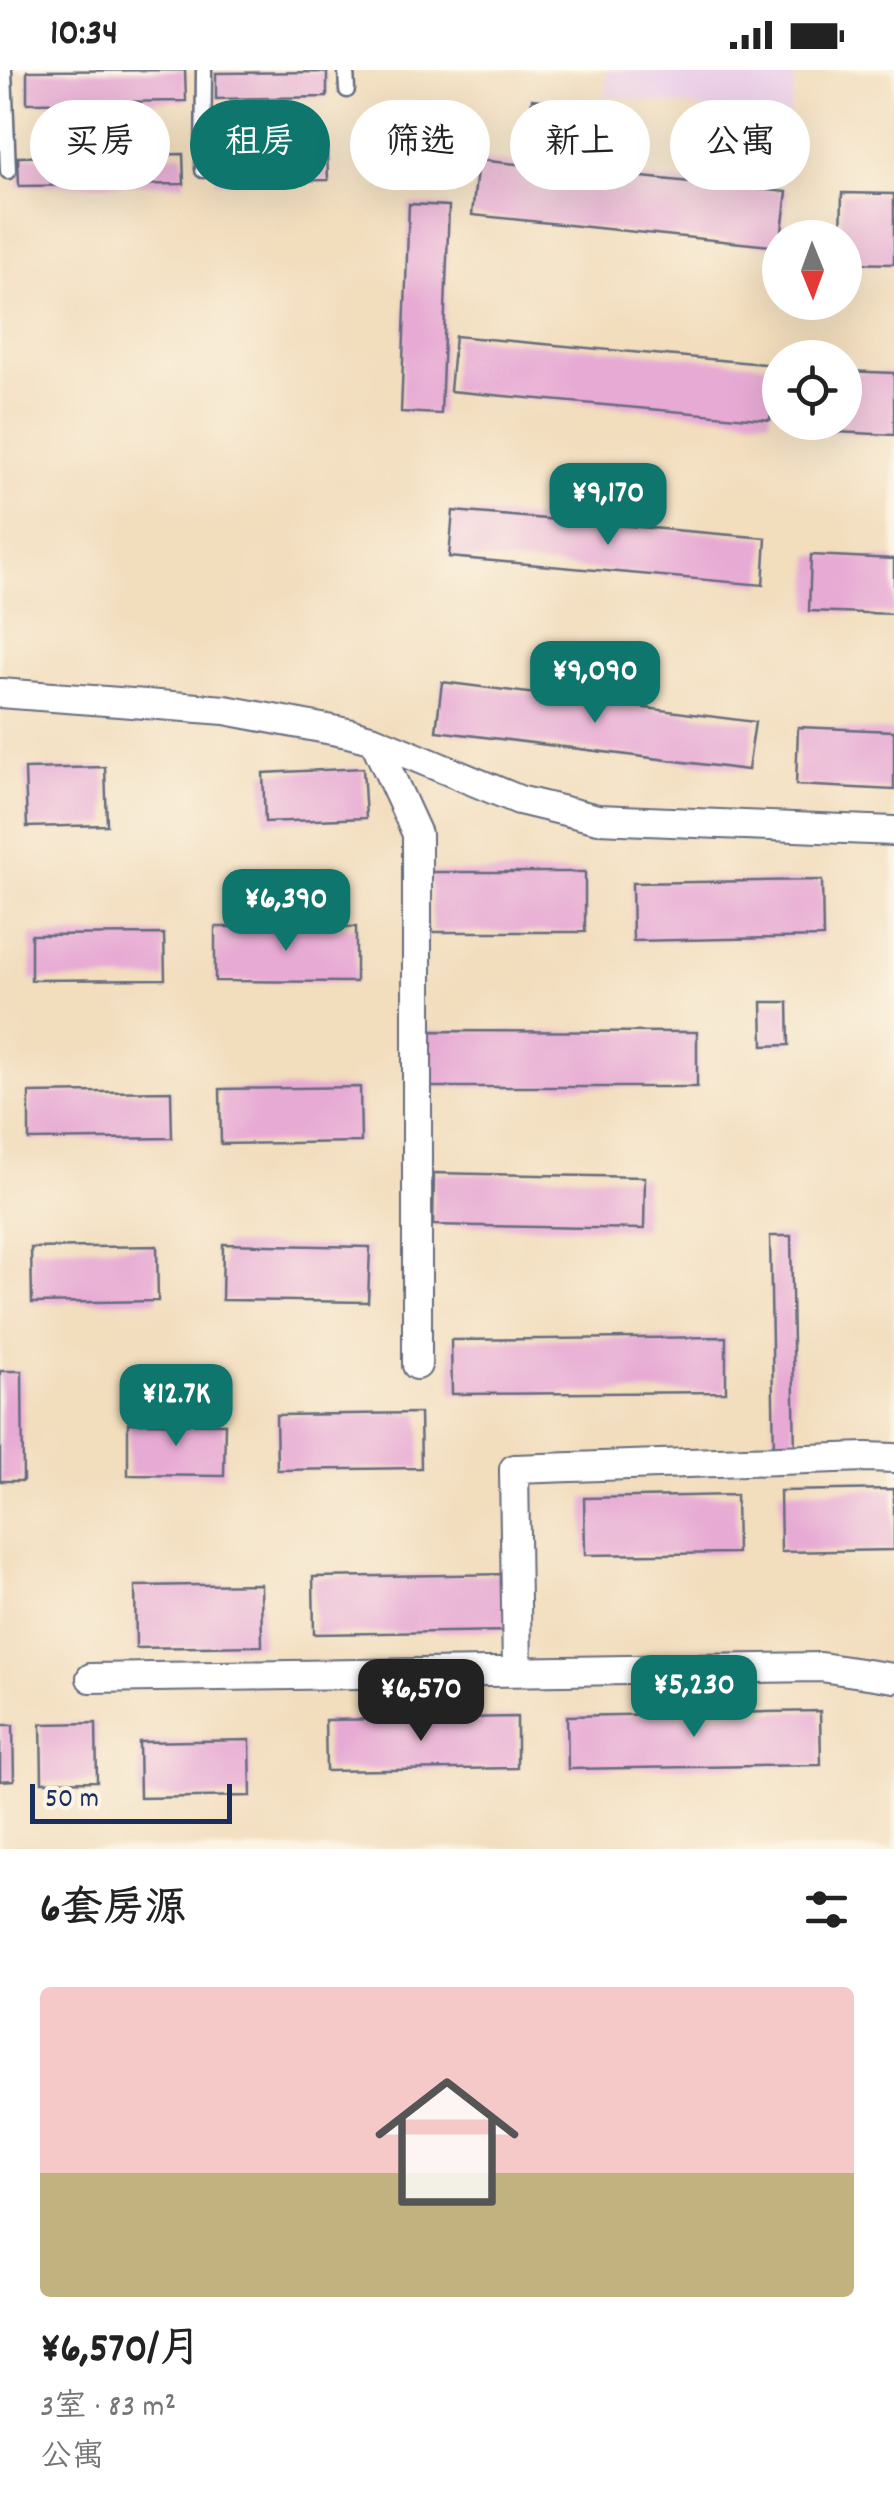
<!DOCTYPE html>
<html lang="zh">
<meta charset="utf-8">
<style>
:root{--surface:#fff;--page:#f6f6f6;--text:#222;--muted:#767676;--line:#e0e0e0;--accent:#0f766e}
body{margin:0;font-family:Dekko,"LXGW WenKai TC",sans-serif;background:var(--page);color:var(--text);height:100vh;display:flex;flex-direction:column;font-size:38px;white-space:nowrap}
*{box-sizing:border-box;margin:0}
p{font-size:32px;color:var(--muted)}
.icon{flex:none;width:55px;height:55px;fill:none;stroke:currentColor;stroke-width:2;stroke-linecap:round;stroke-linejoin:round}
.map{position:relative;height:1779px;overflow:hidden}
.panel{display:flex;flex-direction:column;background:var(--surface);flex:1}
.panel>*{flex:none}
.top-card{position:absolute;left:30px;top:30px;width:835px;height:90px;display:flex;gap:20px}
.needle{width:65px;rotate:179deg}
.tools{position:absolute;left:762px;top:150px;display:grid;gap:20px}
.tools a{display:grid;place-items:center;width:100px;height:100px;border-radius:50%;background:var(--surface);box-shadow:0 10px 40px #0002;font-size:50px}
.scale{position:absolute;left:30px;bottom:25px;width:202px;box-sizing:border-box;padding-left:10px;border:5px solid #1b2f5e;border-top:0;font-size:28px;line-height:35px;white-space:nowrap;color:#1b2f5e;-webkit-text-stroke:8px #fcf5e5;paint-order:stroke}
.price{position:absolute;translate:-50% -85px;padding:0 22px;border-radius:20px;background:var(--accent);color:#fff;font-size:32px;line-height:65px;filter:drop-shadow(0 2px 5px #0008)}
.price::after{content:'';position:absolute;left:50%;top:60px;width:30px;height:22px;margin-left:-15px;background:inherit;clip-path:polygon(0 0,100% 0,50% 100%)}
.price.current{background:#222;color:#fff}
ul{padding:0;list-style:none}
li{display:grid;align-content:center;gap:20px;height:530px;padding:0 40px}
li+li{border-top:2px solid var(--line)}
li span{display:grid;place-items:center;height:310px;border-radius:10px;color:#555}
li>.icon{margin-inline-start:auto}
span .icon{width:180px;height:180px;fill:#fffc;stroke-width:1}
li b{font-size:42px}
h2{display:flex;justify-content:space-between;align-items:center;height:120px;padding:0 40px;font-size:42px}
.chip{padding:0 35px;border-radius:45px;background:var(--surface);box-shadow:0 10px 40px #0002;font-size:35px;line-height:90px}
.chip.current{background:var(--accent);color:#fff}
.status{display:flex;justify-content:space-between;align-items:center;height:70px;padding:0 50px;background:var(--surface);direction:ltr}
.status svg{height:28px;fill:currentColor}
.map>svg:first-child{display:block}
.built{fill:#edd1e9}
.building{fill:#e7aad4}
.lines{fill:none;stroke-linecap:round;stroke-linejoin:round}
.service-casing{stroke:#666c7f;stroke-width:19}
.minor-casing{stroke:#666c7f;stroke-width:32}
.service{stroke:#fff;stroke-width:14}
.minor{stroke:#fff;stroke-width:28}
</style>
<div class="status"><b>10:34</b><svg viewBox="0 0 49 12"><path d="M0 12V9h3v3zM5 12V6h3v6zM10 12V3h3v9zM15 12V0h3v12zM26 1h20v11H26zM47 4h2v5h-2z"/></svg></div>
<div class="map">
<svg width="894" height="1779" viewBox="0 0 894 1779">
<rect width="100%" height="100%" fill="#fcf5e5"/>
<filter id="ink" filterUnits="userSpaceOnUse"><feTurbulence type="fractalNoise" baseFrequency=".01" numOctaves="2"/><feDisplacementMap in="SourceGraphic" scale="20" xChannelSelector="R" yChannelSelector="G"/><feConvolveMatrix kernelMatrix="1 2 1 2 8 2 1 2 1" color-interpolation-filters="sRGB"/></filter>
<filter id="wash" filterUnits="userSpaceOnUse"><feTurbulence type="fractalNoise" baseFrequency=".0048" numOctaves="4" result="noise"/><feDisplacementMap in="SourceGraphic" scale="40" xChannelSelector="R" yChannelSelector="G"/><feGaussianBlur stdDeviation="2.25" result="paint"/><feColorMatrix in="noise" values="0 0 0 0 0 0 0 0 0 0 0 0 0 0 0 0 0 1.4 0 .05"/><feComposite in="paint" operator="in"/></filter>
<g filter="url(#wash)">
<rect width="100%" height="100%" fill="#f2ddbd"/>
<!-- built -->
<path class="built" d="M606,0H797L789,50L606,26Z"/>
<g id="blocks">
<!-- building -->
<path class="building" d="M185,0L186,31L27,33V1Z
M327,2V27L216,29V3Z
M532,29L607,38L603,69L529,61Z
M327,80L328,110L216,112L215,81Z
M183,84L184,114L19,116L18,87Z
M478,90L787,122L780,177L472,145Z
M842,123L894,124V194L845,193V168H841Z
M409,134L449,136L441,344L401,342Z
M455,266L775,295L770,350L450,321Z
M845,301L894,303V365L818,361L819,352H845Z
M453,441L766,468L763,515L449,487Z
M811,485L894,489V544L809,541Z
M442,612L755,652L748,700L436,661Z
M798,657L894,661V720L796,715Z
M105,697L107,755L27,757L25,699Z
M363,698L366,748L265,752L263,703Z
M431,802H585V862H432Z
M822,810L823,867L633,871L632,813Z
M215,857H356V912L215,911Z
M164,864L165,909L31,910V865Z
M762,932H788L789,975L763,976Z
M424,961L697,962V1017H425Z
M360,1017L361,1072L221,1074L220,1019Z
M171,1021L172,1068L29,1070V1023Z
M434,1103L645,1107L644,1159L433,1155Z
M770,1166H791L795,1385H774Z
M223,1174L370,1177L368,1232L222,1230Z
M157,1176L158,1231L32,1233L31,1178Z
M726,1267V1322L452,1324L451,1270Z
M0,1301H22L23,1411H0Z
M420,1343L421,1398L277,1400L276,1345Z
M128,1353L225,1354L224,1406L128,1405Z
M894,1419V1480L781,1482L780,1421Z
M736,1425L737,1483L585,1485L584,1428Z
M513,1504L514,1561L314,1564L313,1507Z
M261,1514L262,1576L136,1578L135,1516Z
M820,1641L821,1695L568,1699L567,1646Z
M517,1647V1698L326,1701L325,1650Z
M96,1653L97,1711L42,1712L41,1654Z
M0,1655H13L14,1710L0,1711Z
M250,1670L251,1726L140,1728L139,1672Z"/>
</g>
</g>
<g filter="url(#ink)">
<use href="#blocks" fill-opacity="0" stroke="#666c7f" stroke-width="2.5"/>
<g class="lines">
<defs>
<path id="service" d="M4,0L8,101
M346,0L347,20
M203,100L204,0"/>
<path id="minor" d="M0,623L225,640L348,663L374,670L519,730L598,749L894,761
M374,670L417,764V1295
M517,1601L514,1399L866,1387L894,1388
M91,1608L821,1597L894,1608"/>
</defs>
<!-- service casing -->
<use href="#service" class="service-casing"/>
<!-- minor casing -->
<use href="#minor" class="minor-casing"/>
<!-- service -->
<use href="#service" class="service"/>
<!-- minor -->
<use href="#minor" class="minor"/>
</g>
</g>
</svg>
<div class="tools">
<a><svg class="needle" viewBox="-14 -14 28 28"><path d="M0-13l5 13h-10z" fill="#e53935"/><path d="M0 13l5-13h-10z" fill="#767676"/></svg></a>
<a><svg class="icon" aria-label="locate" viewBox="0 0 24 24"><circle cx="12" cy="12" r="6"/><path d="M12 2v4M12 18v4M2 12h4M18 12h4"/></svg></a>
</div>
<div class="scale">50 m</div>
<b class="price" style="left:608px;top:478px">¥9,170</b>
<b class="price" style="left:595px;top:656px">¥9,090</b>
<b class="price" style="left:286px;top:884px">¥6,390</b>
<b class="price" style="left:176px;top:1379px">¥12.7K</b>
<b class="price" style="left:694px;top:1670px">¥5,230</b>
<b class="price current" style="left:421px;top:1674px">¥6,570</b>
<div class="top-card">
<a class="chip">买房</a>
<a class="chip current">租房</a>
<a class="chip">筛选</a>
<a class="chip">新上</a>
<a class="chip">公寓</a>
</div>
</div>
<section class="panel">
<h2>6套房源<svg class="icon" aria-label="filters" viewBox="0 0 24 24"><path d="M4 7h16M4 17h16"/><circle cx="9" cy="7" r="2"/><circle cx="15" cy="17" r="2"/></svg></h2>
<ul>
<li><span style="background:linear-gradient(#f6c9c9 60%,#c2b280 0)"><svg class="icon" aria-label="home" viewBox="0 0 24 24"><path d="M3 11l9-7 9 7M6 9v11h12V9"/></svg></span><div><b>¥6,570/月</b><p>3室 · 83 m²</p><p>公寓</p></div></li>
</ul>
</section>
